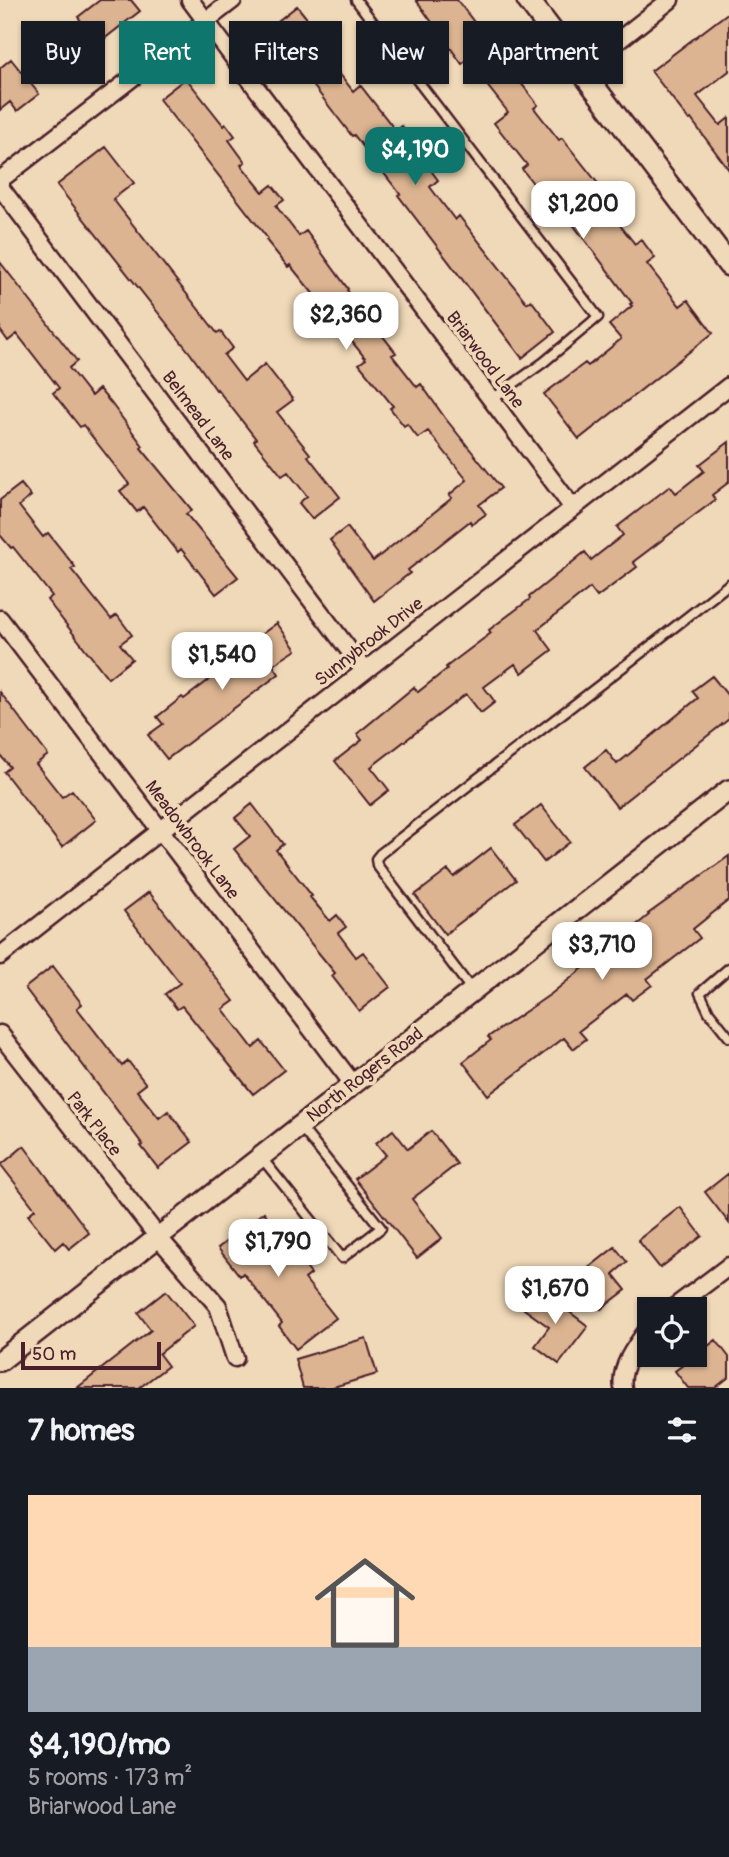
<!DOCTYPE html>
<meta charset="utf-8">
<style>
:root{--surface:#171b24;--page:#20242c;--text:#f1f3f6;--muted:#9ea1a6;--accent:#0f766e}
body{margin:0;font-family:Pangolin,sans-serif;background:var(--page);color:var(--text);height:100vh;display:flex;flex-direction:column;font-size:26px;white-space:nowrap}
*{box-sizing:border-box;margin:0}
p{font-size:23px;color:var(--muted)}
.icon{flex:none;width:38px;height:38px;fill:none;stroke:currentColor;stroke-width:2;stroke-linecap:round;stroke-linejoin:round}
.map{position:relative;height:1388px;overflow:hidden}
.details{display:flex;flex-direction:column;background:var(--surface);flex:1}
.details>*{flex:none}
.banner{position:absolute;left:21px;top:21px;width:688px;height:63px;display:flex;gap:14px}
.buttons{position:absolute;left:637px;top:1297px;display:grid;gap:14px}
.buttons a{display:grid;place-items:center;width:70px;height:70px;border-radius:0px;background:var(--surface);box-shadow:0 2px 5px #0004;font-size:35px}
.scale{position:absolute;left:21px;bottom:18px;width:140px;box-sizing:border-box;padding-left:7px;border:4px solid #4a1f2b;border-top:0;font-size:19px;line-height:24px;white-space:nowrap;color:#4a1f2b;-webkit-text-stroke:5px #f0d9b8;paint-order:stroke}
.price{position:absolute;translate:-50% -60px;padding:0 16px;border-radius:14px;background:#fff;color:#222;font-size:23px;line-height:46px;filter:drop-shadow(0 2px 4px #0008)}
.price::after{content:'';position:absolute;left:50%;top:42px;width:21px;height:16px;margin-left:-10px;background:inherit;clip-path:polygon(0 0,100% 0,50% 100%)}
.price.current{background:var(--accent);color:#fff}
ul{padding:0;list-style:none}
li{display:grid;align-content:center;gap:14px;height:371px;padding:0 28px}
li span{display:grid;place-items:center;height:217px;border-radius:0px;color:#555}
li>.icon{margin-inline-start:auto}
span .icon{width:126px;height:126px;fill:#fffc;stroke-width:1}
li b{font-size:30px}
h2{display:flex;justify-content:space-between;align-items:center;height:84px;padding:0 28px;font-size:30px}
.chip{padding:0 24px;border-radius:0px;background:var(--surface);box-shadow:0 2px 5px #0004;font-size:24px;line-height:63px}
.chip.current{background:var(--accent);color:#fff}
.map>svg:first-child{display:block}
.building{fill:#dcb491;stroke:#4a1f2b;stroke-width:2}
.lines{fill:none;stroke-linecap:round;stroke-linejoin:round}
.service-casing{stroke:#4a1f2b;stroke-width:13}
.minor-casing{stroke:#4a1f2b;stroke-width:21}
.tertiary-casing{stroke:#4a1f2b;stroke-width:24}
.secondary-casing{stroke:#4a1f2b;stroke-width:26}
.service{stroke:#f0d9b8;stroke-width:8}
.minor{stroke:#f0d9b8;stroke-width:16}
.tertiary{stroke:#f0d9b8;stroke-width:19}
.secondary{stroke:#f0d9b8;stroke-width:21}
.labels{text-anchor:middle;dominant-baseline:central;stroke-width:7;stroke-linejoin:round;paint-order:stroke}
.street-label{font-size:18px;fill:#4a1f2b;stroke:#f0d9b8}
</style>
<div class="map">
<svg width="729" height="1388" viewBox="0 0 729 1388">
<rect width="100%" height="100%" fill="#f0d9b8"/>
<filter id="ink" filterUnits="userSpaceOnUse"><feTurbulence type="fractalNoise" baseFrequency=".0143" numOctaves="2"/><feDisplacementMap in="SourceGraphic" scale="14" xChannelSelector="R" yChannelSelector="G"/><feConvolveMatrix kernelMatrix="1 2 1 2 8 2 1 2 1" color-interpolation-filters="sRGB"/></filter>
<g filter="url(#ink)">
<!-- building -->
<path class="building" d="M100,0H131L140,11L104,39L96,29L91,34L78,17Z
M416,0H457L538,105L534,108L559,140L562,138L622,214L616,220L635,244L641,239L655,258L647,264L680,306L688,300L713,333L579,439L544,394L585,363L588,366L621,339L609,325L632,306L630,304L632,303L554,199L549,204L522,169L527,165L494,123L508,112L467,60L462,64Z
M297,6L322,37L315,42L353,91L360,85L396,131L402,126L421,151L418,153L438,180L430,187L455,220L459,216L527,303L531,300L555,332L522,358L398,195L400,194L354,135L352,136L269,28Z
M729,12V71L697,96L720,125L729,118V170L691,119L689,120L651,71Z
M11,59L39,94L17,111L10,102L0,110V68Z
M186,78L224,126L226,124L235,136L229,140L245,162L241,165L263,192L272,185L284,200L276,206L299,236L306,231L348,289L347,290L396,353L392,355L417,387L421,384L445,418L501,488L479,505L486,514L472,524L470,521L408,570L410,573L374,601L330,540L347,527L373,561L452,498L449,495L467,480L428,431L418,438L407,424L404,426L390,408L393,406L359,364L366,359L290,265L288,267L266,240L268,239L159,99Z
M106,147L134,183L113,199L217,333L220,331L233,348L224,355L244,381L265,364L293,400L277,412L310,454L308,456L340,497L312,519L299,503L307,496L288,472L282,476L254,441L256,439L217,389L216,390L190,353L57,185Z
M0,262L77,361L69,368L91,396L99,389L111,403L143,446L141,448L192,510L186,514L238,577L216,594L181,549L178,552L143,507L137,512L120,491L129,484L83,425L80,427L53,393L59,388L17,334L8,341L0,330Z
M729,442V482L712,495L715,500L633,562L637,567L597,597L590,588L537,630L552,650L522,673L515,664L484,687L495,702L481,713L466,694L371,767L389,790L370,805L335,761L362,740L357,734L414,687L418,692L447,669L446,667L491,633L489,630L530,599L529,597L585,552L591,560L623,535L617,527L670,486L676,493L704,471L699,465Z
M21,484L31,496L19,506L43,537L48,533L75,567L71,569L111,619L117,615L132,635L120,644L132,659L108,678L47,600L52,596L13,547L11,548L0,535V500Z
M277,623L296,650L273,665L279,674L167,759L148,735L163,724L157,717L182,697L184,699L243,654L240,650Z
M712,676L729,697V719L617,807L585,767L606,750L617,764L698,698L692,691Z
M0,692L48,755L36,764L62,797L72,790L96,820L62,847L4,772L10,767L0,755Z
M252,804L283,844L276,850L312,896L310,897L330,921L337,915L346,927L338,933L356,957L363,952L390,987L359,1011L332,976L335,973L234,849L250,836L235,818Z
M541,805L570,842L544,862L515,825Z
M491,848L516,880L445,934L415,895L448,870L454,877Z
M729,856V900L693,929L700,938L647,979L652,985L632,1000L627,994L579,1031L586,1039L573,1049L564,1038L488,1095L463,1062L491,1040L488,1037L551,994L649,915L648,914Z
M149,892L234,1001L223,1009L253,1048L261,1041L284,1070L253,1094L182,1006L177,1009L165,994L180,983L124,911Z
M53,966L82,1004L77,1008L122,1066L128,1061L146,1084L137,1091L159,1118L168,1111L192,1142L158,1168L141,1146L143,1145L25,988Z
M393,1130L408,1149L431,1131L457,1164L412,1199L442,1238L417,1258L355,1179L386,1155L376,1143Z
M24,1146L89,1233L69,1249L63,1242L55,1249L28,1215L35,1209L1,1165Z
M729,1173V1223L705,1192Z
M680,1207L702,1236L660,1268L638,1240Z
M264,1212L311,1274L305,1279L336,1318L296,1349L279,1326L282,1323L243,1273L240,1276L218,1248Z
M615,1247L627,1262L613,1274L626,1290L601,1309L576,1278Z
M539,1289L588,1326L559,1364L535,1346L549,1327L524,1309Z
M166,1291L194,1326L159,1354L168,1366L139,1388H77L151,1330L138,1313Z
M366,1338L377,1374L330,1388H303L295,1359Z
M716,1340L729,1357V1377L715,1388H688L675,1371Z"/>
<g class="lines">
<defs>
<path id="service" d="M356,0L598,317L544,362L491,400
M729,968L700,993L709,1012L729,1037
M471,989L377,865L376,859L380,854C496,763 614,676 729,584
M261,1157L342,1258L381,1228L300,1126"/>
<path id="minor" d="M190,0L573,508
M581,70L670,0
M0,180L233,0
M0,187L364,670
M0,619L353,1084
M0,956L729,386
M0,1034L158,1237L218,1306L235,1358
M672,1309L729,1266
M623,1388C619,1367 637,1344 649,1328"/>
<path id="tertiary" d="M0,1361L729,790"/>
<path id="secondary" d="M528,0L729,265"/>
</defs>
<!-- service casing -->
<use href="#service" class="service-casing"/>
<!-- minor casing -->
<use href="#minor" class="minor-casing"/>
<!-- tertiary casing -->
<use href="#tertiary" class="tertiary-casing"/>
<!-- secondary casing -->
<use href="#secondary" class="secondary-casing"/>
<!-- service -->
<use href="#service" class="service"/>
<!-- minor -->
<use href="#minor" class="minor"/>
<!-- tertiary -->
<use href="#tertiary" class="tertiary"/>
<!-- secondary -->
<use href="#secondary" class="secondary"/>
</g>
</g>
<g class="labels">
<!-- street labels -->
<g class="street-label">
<text transform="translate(485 360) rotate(53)">Briarwood Lane</text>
<text transform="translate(198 416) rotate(53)">Belmead Lane</text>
<text transform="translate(369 642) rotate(-38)">Sunnybrook Drive</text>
<text transform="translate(192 840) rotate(53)">Meadowbrook Lane</text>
<text transform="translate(365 1075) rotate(-38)">North Rogers Road</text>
<text transform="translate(94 1124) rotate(52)">Park Place</text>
</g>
</g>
</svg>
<div class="buttons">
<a><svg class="icon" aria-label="locate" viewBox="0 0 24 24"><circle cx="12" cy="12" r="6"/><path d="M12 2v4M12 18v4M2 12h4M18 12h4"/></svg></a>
</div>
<div class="scale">50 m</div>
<b class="price current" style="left:415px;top:187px">$4,190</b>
<b class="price" style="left:583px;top:241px">$1,200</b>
<b class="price" style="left:346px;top:352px">$2,360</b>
<b class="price" style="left:222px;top:692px">$1,540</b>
<b class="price" style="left:602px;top:982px">$3,710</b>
<b class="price" style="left:278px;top:1279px">$1,790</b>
<b class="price" style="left:555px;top:1326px">$1,670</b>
<div class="banner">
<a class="chip">Buy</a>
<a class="chip current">Rent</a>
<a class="chip">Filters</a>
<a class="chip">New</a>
<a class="chip">Apartment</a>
</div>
</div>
<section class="details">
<h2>7 homes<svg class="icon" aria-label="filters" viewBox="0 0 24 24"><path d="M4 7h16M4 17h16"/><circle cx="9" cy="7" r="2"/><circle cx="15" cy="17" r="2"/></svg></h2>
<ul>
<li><span style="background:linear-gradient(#ffd9b3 70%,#9aa5b1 0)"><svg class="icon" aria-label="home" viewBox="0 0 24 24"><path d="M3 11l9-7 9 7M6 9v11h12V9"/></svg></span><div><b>$4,190/mo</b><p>5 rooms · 173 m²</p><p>Briarwood Lane</p></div></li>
</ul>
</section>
